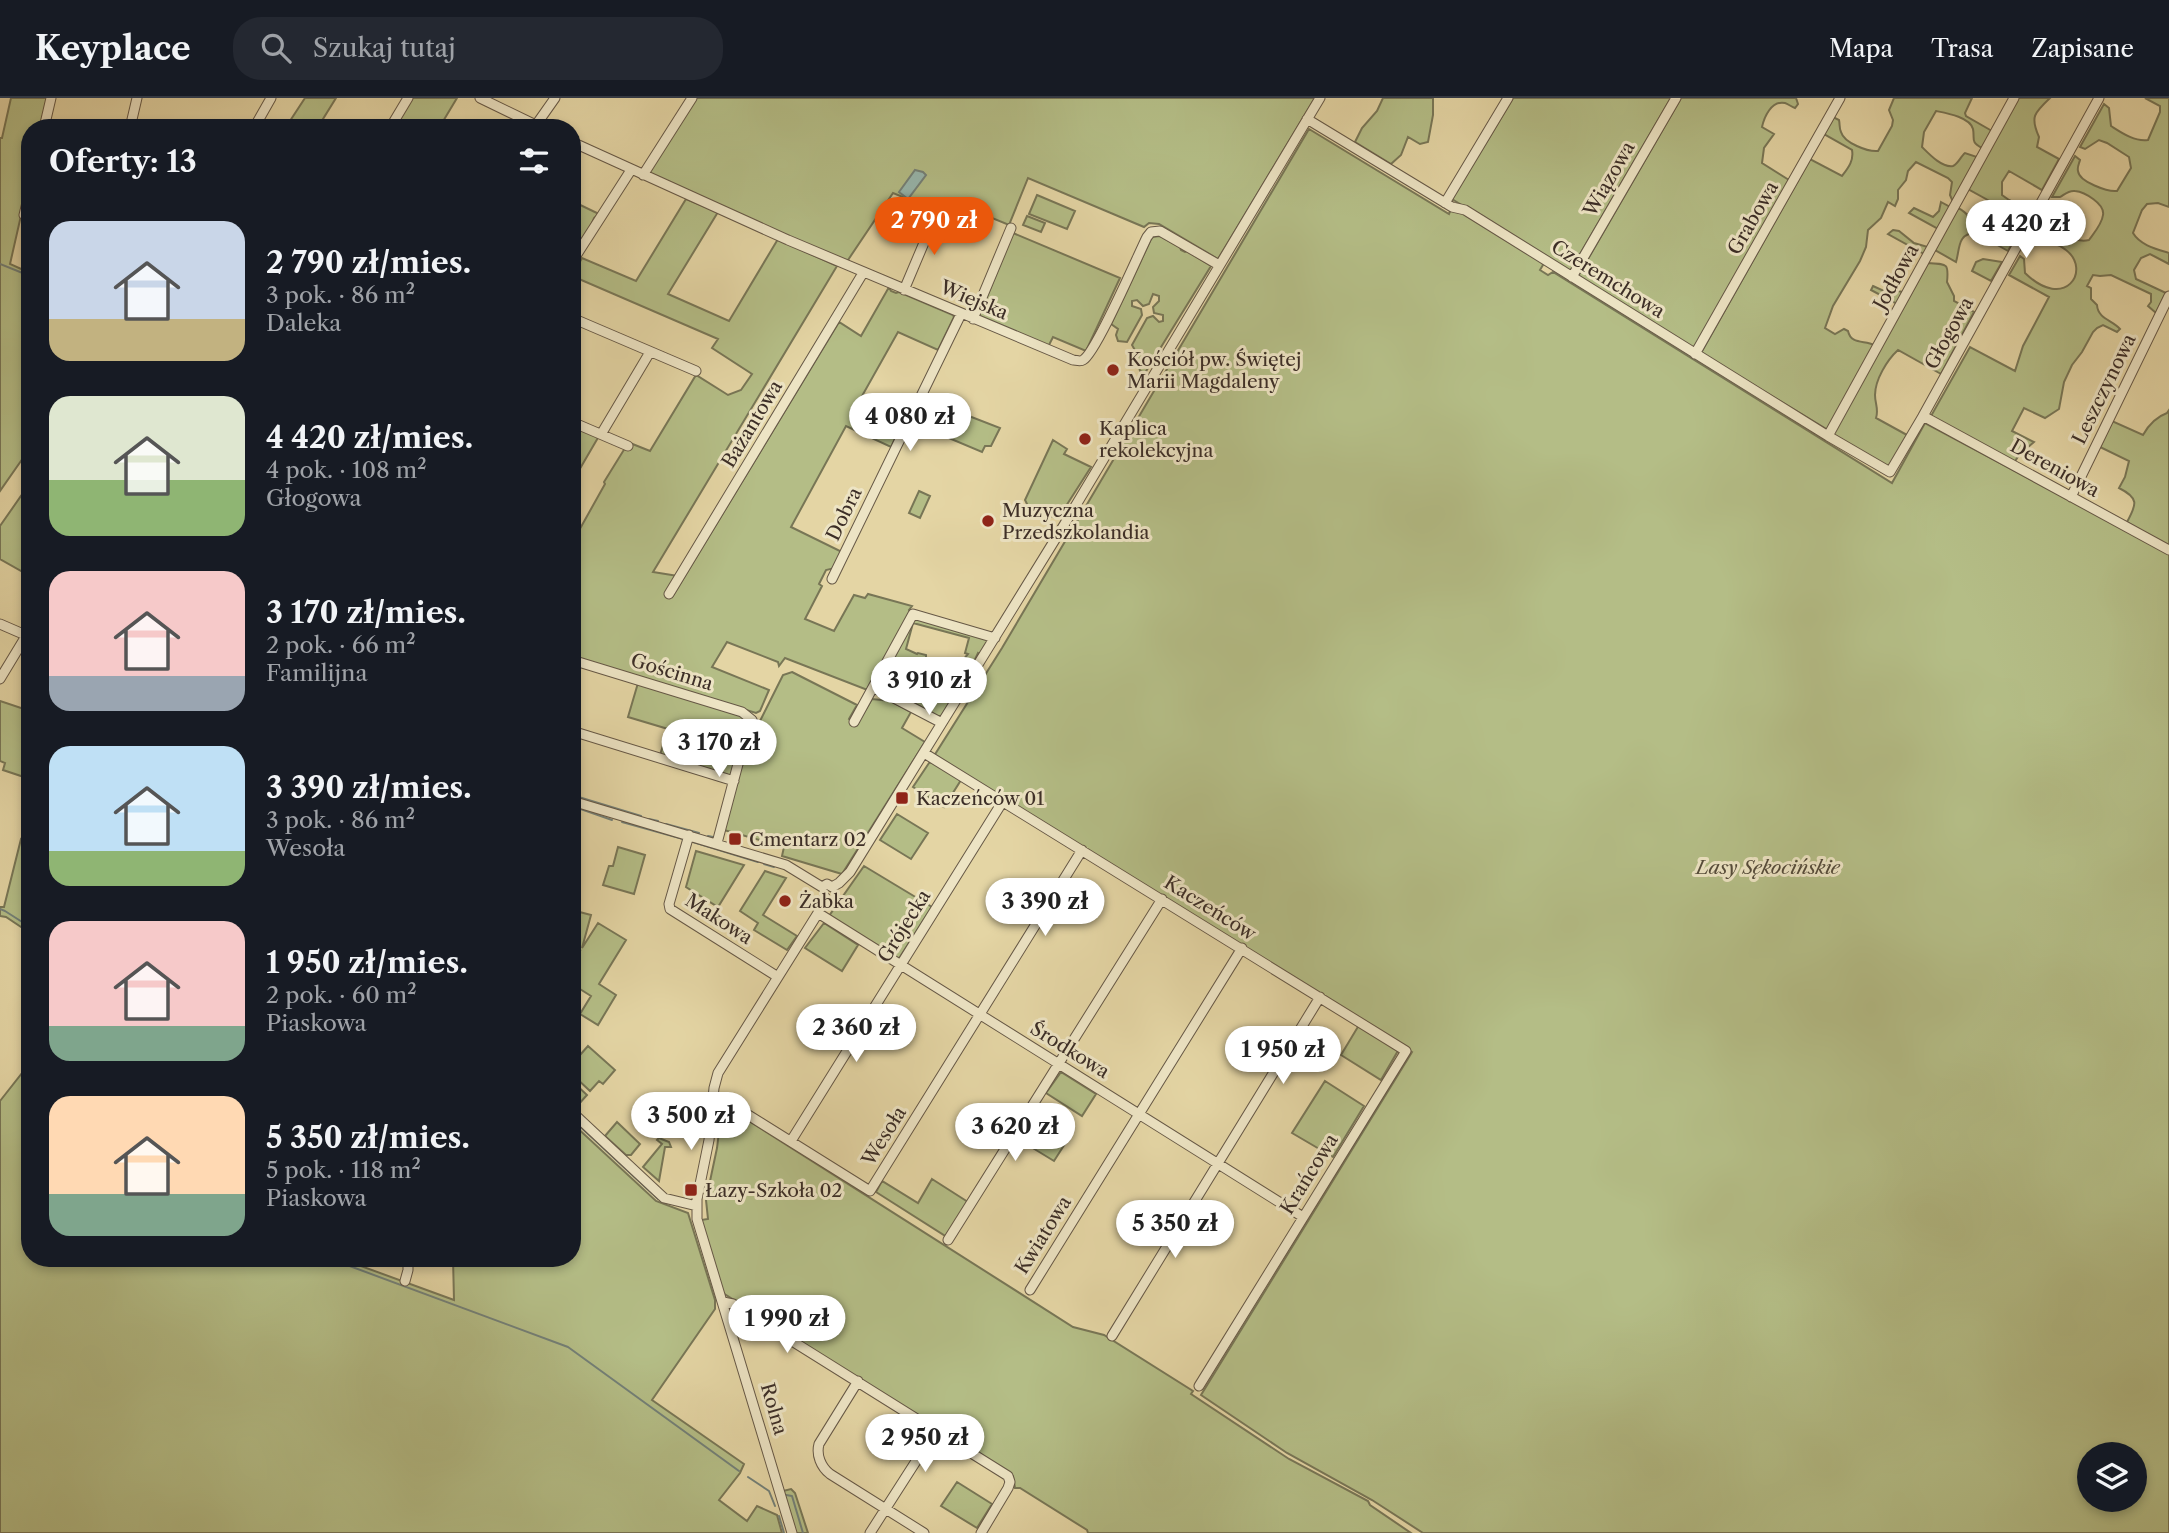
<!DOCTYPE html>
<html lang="pl">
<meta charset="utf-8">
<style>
:root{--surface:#171b24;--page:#242831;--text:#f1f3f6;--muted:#9ea1a6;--line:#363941;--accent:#ea580c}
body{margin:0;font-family:"Libre Caslon Text",serif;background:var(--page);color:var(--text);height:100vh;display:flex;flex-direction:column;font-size:26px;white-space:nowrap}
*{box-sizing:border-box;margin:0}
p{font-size:23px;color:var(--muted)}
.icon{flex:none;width:38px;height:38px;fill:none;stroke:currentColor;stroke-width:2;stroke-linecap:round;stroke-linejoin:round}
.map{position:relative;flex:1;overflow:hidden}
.sheet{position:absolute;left:21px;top:21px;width:560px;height:1148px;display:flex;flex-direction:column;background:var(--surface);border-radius:28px;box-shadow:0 4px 10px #0003}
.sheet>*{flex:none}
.buttons{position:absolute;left:2077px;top:1344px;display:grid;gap:14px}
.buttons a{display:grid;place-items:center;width:70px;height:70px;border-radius:50%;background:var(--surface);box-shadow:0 4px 10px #0003;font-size:35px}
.price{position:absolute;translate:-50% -60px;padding:0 16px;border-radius:24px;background:#fff;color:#222;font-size:23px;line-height:46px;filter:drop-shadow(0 2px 4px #0008)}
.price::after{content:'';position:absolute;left:50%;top:42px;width:21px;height:16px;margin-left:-10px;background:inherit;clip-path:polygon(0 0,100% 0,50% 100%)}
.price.on{background:var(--accent);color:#fff}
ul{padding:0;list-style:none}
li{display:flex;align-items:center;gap:21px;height:175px;padding:0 28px}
li span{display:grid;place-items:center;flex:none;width:196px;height:140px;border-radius:21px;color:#555}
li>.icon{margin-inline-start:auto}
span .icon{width:84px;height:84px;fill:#fffc;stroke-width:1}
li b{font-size:30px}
h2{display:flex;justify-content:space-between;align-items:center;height:84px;padding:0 28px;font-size:30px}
header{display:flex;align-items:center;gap:42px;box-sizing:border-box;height:98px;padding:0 35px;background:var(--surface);border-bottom:2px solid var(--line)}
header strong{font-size:33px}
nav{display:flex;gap:38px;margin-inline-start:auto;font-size:24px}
.search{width:490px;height:63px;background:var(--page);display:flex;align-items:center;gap:18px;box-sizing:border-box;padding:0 24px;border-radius:28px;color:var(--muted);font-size:26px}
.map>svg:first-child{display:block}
.green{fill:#b4bd86;stroke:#787656;stroke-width:2;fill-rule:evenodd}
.water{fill:#97b7ae;stroke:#738078;stroke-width:2}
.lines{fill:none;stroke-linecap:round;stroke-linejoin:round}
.stream{stroke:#738078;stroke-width:2}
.minor-casing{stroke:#665846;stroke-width:11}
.minor{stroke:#ede4c4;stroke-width:9}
.poi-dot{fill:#8f2418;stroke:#ede4c4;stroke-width:2.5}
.labels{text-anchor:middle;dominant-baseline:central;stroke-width:6;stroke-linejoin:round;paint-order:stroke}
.street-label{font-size:19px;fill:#3c2e27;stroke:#ede4c4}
.poi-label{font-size:19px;fill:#3c2e27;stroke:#ede4c4;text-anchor:start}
.park-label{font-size:19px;font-style:italic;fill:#544b3a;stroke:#ede4c4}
</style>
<header>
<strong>Keyplace</strong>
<div class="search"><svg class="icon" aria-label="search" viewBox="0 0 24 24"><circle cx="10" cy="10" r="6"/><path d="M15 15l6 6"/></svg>Szukaj tutaj</div>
<nav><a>Mapa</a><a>Trasa</a><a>Zapisane</a></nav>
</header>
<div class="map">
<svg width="2169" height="1435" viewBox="0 0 2169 1435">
<rect width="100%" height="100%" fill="#e4d5a4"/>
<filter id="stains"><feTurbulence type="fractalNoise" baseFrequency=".00286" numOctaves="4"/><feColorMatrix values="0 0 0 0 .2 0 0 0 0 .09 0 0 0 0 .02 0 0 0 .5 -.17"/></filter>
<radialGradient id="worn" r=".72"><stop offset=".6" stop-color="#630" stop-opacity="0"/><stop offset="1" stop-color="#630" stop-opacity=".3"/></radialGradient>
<!-- green -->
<path class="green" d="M11,0H47L40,30H30V78L10,166L30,175V350L0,393V40H2Z
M305,0H336L323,21L338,30L286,29Z
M411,0H457L439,30H393Z
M695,0H1315L1218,161L1159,126L1149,125L1144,129L1028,80L1009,127L946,101L942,109L935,112L893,95L846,165L647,75Z
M1383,0H1433V17L1428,44L1420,46L1408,39L1401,57L1391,66L1355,44L1362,30L1377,13Z
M1513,0H1671L1569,175L1452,101Z
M1681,0H1796L1798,6L1795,10C1792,9 1788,6 1785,5C1771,2 1764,20 1762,29L1774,36L1764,50L1762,65L1789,82L1694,251L1577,180Z
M1894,0H1972L1965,15L1966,18L1992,33L1982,50C1970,44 1975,41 1973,31C1970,19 1946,15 1936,13L1924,34L1922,49C1929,56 1942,70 1953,68C1958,66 1961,58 1965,55L1977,59L1953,104L1950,97L1952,84L1948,80L1916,64L1908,73L1906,82L1898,92V101L1895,108L1888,104L1881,120L1868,132L1866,149L1860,163L1833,208L1825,230L1835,236L1844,231L1848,233C1851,247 1865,242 1874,247L1828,332L1701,255L1810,61L1842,78C1848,70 1854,63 1852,52L1824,36L1833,19L1839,22C1840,26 1839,30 1841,34C1844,45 1868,54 1878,53L1892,28L1893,22L1889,12Z
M2018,0H2050C2034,15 2030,19 2039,39L2037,49L2059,61L2042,92L2009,73L2002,84V97L2009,102L2030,113L2008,153L1976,135C1957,135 1960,151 1956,164L1935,152L1958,110C1973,117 1970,129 1989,128L1995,117V106L1968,91Z
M2145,0H2169V109L2158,105L2147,106L2142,112L2133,135C2140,147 2156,151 2169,155V166L2150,156L2141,160L2134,172L2136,181L2166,195L2156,215L2148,208L2151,204V196L2111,177L2100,178L2093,177L2087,188L2091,190V201L2097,207C2098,221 2112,222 2120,231L2117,234L2103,227L2097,230L2093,234L2082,254L2072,267L2064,284L2059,311L2045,320L2024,310L2012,333L2034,344L2019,357L2014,365L1931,318L1970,249L2015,273L2023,248L2049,199L2009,177L2020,158L2024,161L2025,175C2065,214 2092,172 2066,152C2053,141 2041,147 2030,140L2047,109L2052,115L2055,131C2065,138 2078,145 2089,142C2094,135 2102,126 2103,117C2105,106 2085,94 2075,93C2069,92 2065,96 2060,99H2052L2075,58L2080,62C2079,66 2077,69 2078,73C2079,84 2108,94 2117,93L2131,70L2129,59L2107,45L2099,42L2085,51L2080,49L2104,6L2109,10L2111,28C2122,35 2135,44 2148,42L2160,14V8Z
M1309,31L1449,116L1451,111L1459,113L1542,164L1543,167L1540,172L1548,177L1553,174L1892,385L1925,325L2169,455V1435H1423L1372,1402L1287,1355L1201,1297L1412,954L934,658L1002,550ZM2090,1356H2135V1402H2090Z
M1037,97L1075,113L1067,131L1029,116Z
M686,101L718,114L668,196L729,223L778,141L837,168L653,474L678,478L667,497L672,499L839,224L861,238L889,189L891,193L896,195L899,194L953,217L954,219L938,252L898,234L862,298L905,320L891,349L846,328L791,429L842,454L835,470L826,472L819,486L822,488L805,521L834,533L854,497L865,500L868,496L912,508L909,512L911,515L870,593L785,560L779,568L778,564L727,544L712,569L769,592L760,613L756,615L572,559V445L605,386L604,384L625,350L630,345L650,353L696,277L728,297L741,292L752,276L712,250L718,241L572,178L582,160L636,183Z
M572,103L599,116L594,120C590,131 586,144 572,145Z
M1941,104L1950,109L1938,131L1909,115L1914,110L1933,119L1939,113Z
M1027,118L1045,125L1041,134L1023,127Z
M1893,132L1899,133L1914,145L1928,149L1924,156L1888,136Z
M1013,135L1120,180L1086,253L1053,239L1048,249L978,220Z
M1160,138L1180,149L1181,152L1185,154L1187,153L1211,168L1145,275L1140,273L1136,254L1132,247L1147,220L1153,218L1159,224L1163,223V217L1154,215L1153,209L1159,203V198L1153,196L1149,206L1143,208L1137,202L1132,203V208L1141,211L1142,217L1127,244L1118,243L1116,237L1118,231L1111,226L1152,139Z
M1983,161L2002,164L1991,183L1972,173L1976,164Z
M1928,165C1947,166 1949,165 1947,184L1954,198V203L1974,214L1941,276L1898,252C1887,262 1875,282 1875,297C1875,306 1879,311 1876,320L1907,337L1889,370L1833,336Z
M1873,188L1886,194L1892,192L1903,194L1897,206L1871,192Z
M2169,312V450L2127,424C2137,406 2139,400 2119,390L2125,379L2129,363L2100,349L2112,323L2143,337C2148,328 2156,319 2167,315Z
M956,313L1000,330L991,348H985L982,354L944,338Z
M572,327L599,338L578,374L572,372Z
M1053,342L1067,351L1064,356L1091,369L1059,419L1055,420L1028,408L1025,402Z
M30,385V478L0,461V428Z
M919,393L930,398L920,420L909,415Z
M915,520L990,542L981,557L978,555L972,568L966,566L963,562L968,556L965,555L969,540L913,525L906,551L917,556L918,555L926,557V562L946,568L953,572L957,568L965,573L967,577L944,618H937L879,585Z
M792,574L857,607L849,621L857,626L872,601L891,603L911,614L902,630L925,644L842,776L782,758L784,749L724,732L744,655L783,577Z
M638,585L742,617L748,622L750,629L733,677H728L660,657L668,631L628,619Z
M0,603L30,613V681L3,672L5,665L0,663Z
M932,664L961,682L944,709L913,689L929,665Z
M897,716L928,735L911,761L880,742Z
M21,741L30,746V795L23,819L30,824V835L6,819L0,818V809H4Z
M618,749L645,757L634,796L603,787L609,768H613Z
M696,753L744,767L718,809L686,789Z
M864,768L932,809L898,862L829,818Z
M765,773L786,780L763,817L797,838L787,852L754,832L758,825L740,813Z
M572,812L591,817L582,850L598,825L626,842L599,886L616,897L598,927L580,916L591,898L572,886V866L580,853L572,850Z
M824,825L858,847L842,873L805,850Z
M1359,927L1399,951L1381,982L1341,957Z
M588,948L615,972L603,986L599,983L590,993L575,979L576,974L572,970V966Z
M30,965V1160H339L454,1202L453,1160H572V1025L656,1103L688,1115L715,1202V1211L652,1302L744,1366L740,1375L719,1402L747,1423L757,1408L777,1417L782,1435H0V1003Z
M1061,974L1096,996L1082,1018L1046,995Z
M572,983L587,997L578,1007H572Z
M1325,983L1364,1008L1333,1059L1292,1035Z
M722,1009H727L1073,1229L1104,1237L1193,1293L1191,1296L1289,1361L1368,1403L1370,1407L1411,1435H1088L1087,1432L1020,1390H1015L1013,1378L723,1195L701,1122L708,1121L706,1102L717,1050Z
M1032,1019L1068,1041L1054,1063L1018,1041Z
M617,1024L640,1046L631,1057H626L605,1038Z
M659,1040L669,1044L671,1049H665L659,1083L643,1069L662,1046L657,1042Z
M932,1081L968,1104L947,1139L876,1094L882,1083L918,1105Z
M957,1384L992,1406L977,1430L941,1408Z
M791,1391L795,1395L808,1435H796L783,1393Z"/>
<!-- water -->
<path class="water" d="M915,72L923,74L926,77L908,101L899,94Z"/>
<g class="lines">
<!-- stream -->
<path class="stream" d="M0,166L30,178
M572,697L641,718
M575,709L612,722
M649,721L658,723
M622,724L683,741
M666,726L699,735
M708,738L713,739
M693,744L758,764
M764,766L774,769
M0,811L5,813L30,829
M572,1021L658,1101
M328,1160L568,1249L739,1373
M748,1379L769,1393L775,1408
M786,1397L792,1398L803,1435
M779,1418L784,1435"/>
<defs>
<path id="minor" d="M480,0L542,30
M1307,21L1452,109L1465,112L1828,338L1890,374L1923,318L2099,0
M536,27L555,0
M44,30L51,0
M130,30L137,0
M254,30L271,0
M390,30L408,0
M572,44L788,142L1073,262C1076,262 1080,264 1083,262C1096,255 1138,157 1147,139L1151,134L1160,133L1219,167
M643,77L692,0
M1445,105L1508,0
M24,117L30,92
M572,164L631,72
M1572,179L1676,0
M904,192L937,114
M572,220L696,273
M973,221L1011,130
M1695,256L1840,0
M1923,318L2169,452
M572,324L628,348
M603,333L650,254
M1828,338L2014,0
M2071,399L2169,198
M832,481L961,216
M669,496L863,175
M0,526L30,539
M572,562L742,614L752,622L754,628L738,666L717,745
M0,581L26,538
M873,589L942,625
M854,624L913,516L995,540
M572,633L734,683
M924,655L1406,953L1199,1288
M572,703L786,767L822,789
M689,737L669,806L670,811L778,879
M822,789L827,786L832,789L839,785L850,774L1064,427L1320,0
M818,815L1303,1119
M713,1002L737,1010L870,1093L1082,752
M572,1014L664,1100L697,1108
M791,1043L1003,703
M948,1142L1162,801
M405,1183L408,1172V1160
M1030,1192L1242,850
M723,1204L733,1206L1008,1378L1010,1384L1008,1390L981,1435
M1112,1238L1320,899
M858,1283L819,1346C816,1357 821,1369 830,1376L924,1435
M792,1435L697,1121V1101L709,1042L714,990L718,975L818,815L825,799
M870,1435L936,1332"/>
</defs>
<!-- minor casing -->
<use href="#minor" class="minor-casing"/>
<!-- minor -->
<use href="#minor" class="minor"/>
</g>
<!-- markers -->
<g class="poi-dot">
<circle cx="1113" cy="272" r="7"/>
<circle cx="1085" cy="341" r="7"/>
<circle cx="988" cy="423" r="7"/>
<rect x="895" y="693" width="14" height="14" rx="3.5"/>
<rect x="728" y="734" width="14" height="14" rx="3.5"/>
<circle cx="785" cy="803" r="7"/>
<rect x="684" y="1085" width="14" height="14" rx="3.5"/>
</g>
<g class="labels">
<!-- street labels -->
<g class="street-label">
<text transform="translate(1609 81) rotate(-60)">Wiązowa</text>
<text transform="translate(1753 120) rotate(-60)">Grabowa</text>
<text transform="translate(1896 179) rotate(-61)">Jodłowa</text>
<text transform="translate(1608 181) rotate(32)">Czeremchowa</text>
<text transform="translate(974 202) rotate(23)">Wiejska</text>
<text transform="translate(1949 235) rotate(-61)">Głogowa</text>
<text transform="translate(2104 291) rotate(-64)">Leszczynowa</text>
<text transform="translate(752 326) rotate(-59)">Bażantowa</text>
<text transform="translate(2055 370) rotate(29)">Dereniowa</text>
<text transform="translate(844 416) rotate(-64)">Dobra</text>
<text transform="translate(672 574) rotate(17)">Gościnna</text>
<text transform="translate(1210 810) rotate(32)">Kaczeńców</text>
<text transform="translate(719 821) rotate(33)">Makowa</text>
<text transform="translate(904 828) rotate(-58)">Grójecka</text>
<text transform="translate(1070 952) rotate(32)">Środkowa</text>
<text transform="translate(884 1038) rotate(-58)">Wesoła</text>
<text transform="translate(1309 1076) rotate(-58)">Krańcowa</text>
<text transform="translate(1043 1137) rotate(-58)">Kwiatowa</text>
<text transform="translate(774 1311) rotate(74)">Rolna</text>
</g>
<!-- poi labels -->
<g class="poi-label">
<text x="1127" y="261">Kościół pw. Świętej<tspan x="1127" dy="22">Marii Magdaleny</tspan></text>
<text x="1099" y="330">Kaplica<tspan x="1099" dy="22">rekolekcyjna</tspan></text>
<text x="1002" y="412">Muzyczna<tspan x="1002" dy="22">Przedszkolandia</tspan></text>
<text x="916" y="700">Kaczeńców 01</text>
<text x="749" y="741">Cmentarz 02</text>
<text x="799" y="803">Żabka</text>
<text x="705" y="1092">Łazy-Szkoła 02</text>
</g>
<!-- park labels -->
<g class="park-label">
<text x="1768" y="769">Lasy Sękocińskie</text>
</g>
</g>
<rect width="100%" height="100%" filter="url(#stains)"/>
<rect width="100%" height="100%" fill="url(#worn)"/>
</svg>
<div class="buttons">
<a><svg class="icon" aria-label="layers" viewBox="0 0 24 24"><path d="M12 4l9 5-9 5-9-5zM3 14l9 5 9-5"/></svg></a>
</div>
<b class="price on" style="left:934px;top:159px">2 790 zł</b>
<b class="price" style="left:2026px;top:162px">4 420 zł</b>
<b class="price" style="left:910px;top:355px">4 080 zł</b>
<b class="price" style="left:929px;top:619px">3 910 zł</b>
<b class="price" style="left:719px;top:681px">3 170 zł</b>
<b class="price" style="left:1045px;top:840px">3 390 zł</b>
<b class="price" style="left:856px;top:966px">2 360 zł</b>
<b class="price" style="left:1283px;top:988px">1 950 zł</b>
<b class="price" style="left:691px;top:1054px">3 500 zł</b>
<b class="price" style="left:1015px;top:1065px">3 620 zł</b>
<b class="price" style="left:1175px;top:1162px">5 350 zł</b>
<b class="price" style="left:787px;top:1257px">1 990 zł</b>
<b class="price" style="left:925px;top:1376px">2 950 zł</b>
<section class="sheet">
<h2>Oferty: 13<svg class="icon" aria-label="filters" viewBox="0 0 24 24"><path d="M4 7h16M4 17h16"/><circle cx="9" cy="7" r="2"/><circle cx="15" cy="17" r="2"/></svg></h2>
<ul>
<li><span style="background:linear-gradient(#c9d6e8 70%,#c2b280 0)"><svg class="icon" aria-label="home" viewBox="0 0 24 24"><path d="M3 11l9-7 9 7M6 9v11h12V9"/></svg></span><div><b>2 790 zł/mies.</b><p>3 pok. · 86 m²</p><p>Daleka</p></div></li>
<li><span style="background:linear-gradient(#dfe7d0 60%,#8fb573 0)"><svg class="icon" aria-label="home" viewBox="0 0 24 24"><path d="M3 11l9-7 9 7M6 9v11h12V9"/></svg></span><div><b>4 420 zł/mies.</b><p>4 pok. · 108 m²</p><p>Głogowa</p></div></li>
<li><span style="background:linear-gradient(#f6c9c9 75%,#9aa5b1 0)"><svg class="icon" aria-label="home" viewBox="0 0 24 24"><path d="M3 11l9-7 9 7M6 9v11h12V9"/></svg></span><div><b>3 170 zł/mies.</b><p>2 pok. · 66 m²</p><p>Familijna</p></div></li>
<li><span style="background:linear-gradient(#bfe0f5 75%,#8fb573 0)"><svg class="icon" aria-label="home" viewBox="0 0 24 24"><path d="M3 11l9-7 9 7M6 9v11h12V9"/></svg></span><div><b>3 390 zł/mies.</b><p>3 pok. · 86 m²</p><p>Wesoła</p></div></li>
<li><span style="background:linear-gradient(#f6c9c9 75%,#7fa58c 0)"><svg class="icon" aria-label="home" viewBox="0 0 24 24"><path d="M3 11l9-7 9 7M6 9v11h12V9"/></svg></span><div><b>1 950 zł/mies.</b><p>2 pok. · 60 m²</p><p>Piaskowa</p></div></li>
<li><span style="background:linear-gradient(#ffd9b3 70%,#7fa58c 0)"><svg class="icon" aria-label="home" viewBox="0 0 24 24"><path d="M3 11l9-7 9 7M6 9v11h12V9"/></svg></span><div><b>5 350 zł/mies.</b><p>5 pok. · 118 m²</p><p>Piaskowa</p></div></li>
</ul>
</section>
</div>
